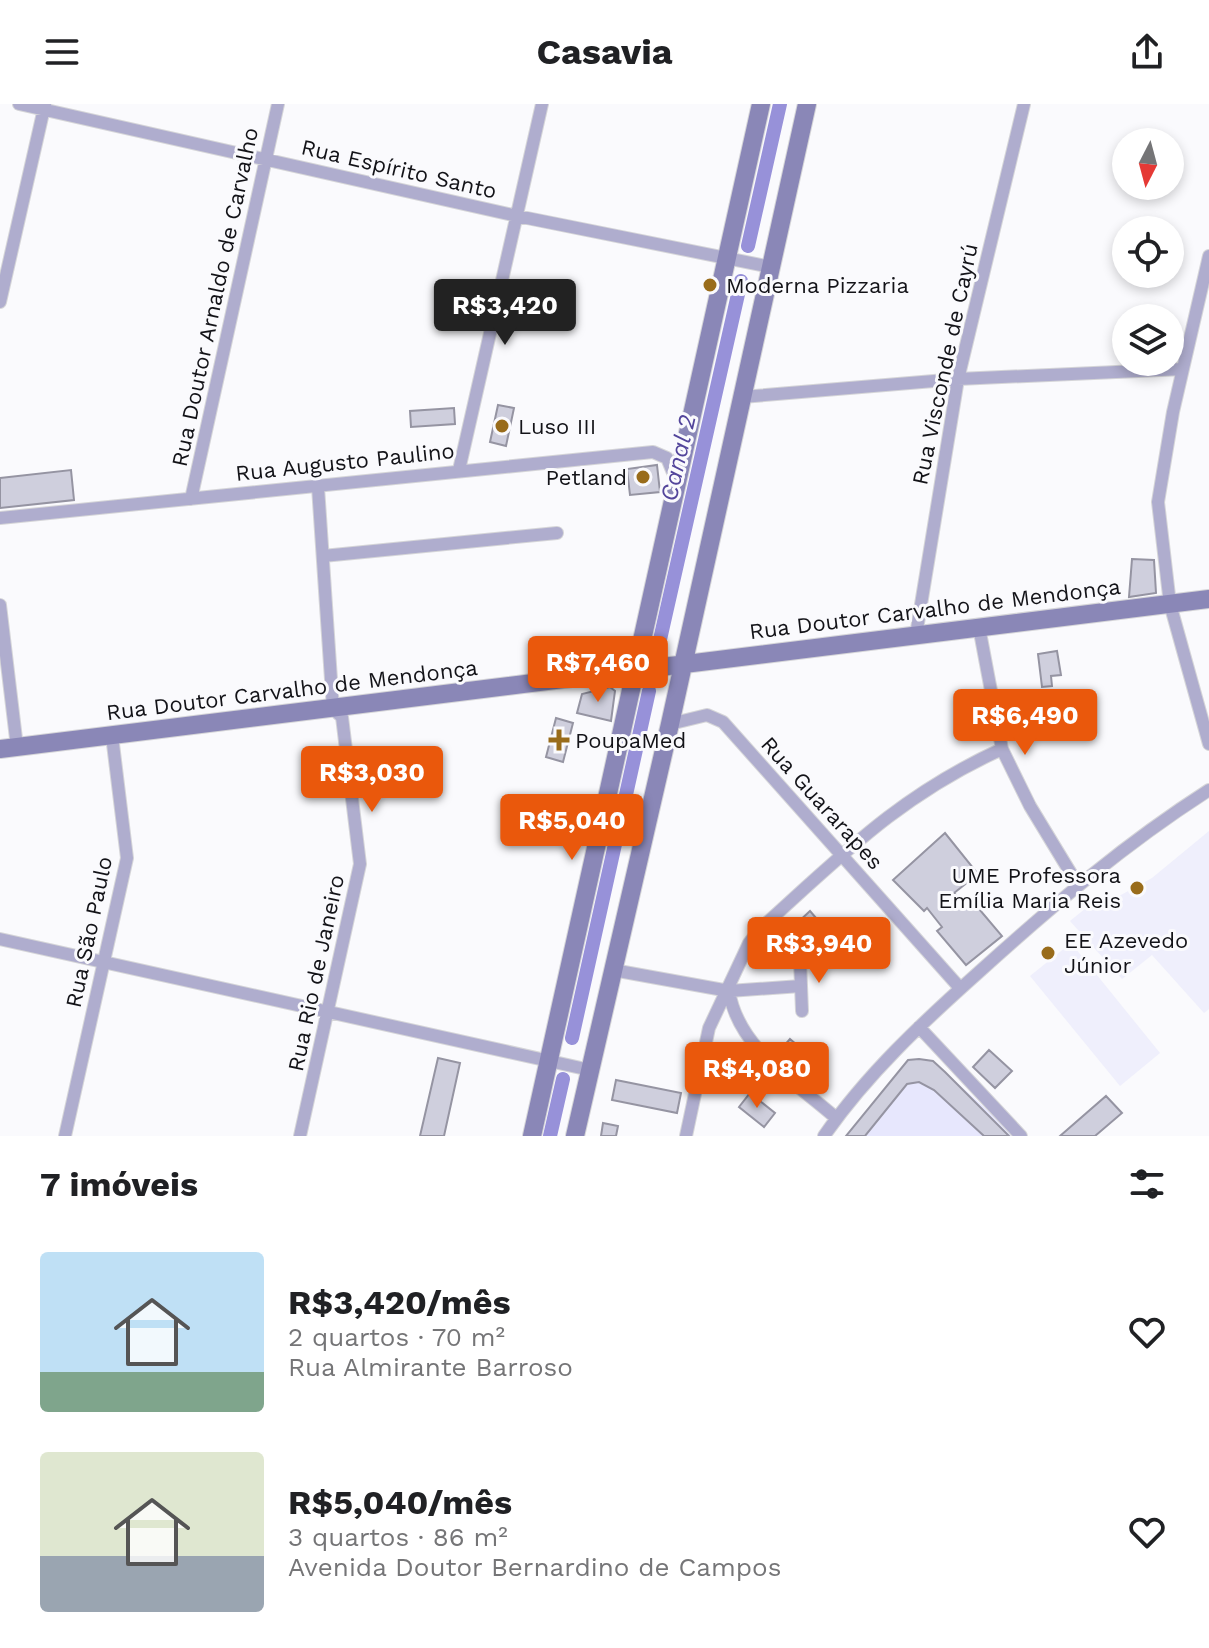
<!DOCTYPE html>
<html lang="pt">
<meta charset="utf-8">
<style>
:root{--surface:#fff;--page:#f6f6f6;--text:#202124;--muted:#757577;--accent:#ea580c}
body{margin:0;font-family:"Work Sans",sans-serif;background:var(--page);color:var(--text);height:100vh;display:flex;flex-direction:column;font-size:30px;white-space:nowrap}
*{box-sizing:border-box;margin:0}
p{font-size:26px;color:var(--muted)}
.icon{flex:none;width:44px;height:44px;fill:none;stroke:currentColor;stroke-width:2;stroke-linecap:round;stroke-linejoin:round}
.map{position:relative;height:1032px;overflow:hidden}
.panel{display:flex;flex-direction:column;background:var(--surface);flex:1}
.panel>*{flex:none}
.needle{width:52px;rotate:186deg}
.buttons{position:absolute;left:1112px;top:24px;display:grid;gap:16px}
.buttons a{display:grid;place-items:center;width:72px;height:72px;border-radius:50%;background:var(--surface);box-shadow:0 4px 12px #0003;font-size:40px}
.price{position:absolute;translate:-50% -68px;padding:0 18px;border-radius:8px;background:var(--accent);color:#fff;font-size:26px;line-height:52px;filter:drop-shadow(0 2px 4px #0008)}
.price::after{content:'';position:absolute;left:50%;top:48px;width:24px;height:18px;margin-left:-12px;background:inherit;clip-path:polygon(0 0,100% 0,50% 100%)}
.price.active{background:#222;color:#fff}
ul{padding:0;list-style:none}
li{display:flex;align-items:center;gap:24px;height:200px;padding:0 40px}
li span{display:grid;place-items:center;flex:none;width:224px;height:160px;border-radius:8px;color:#555}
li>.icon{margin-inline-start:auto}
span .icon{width:96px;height:96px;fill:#fffc;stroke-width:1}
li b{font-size:34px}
h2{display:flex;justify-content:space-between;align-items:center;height:96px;padding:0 40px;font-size:34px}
header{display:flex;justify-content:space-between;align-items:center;height:104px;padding:0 40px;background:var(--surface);font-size:36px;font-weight:700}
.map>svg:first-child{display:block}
.built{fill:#efeffc}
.pitch{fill:#e7e7fd}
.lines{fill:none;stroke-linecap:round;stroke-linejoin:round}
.canal{stroke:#9791d9;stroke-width:14}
.building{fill:#cfcfdd;stroke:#9594a2;stroke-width:2}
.minor-casing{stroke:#d5d5d8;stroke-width:14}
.secondary-casing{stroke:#d5d5d8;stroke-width:20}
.minor{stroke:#afadce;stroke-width:12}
.secondary{stroke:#8a87b7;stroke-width:18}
.poi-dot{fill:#996c1b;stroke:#fafafd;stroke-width:3}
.labels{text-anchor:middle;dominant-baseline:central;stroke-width:6;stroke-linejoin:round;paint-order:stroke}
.street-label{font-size:22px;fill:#131318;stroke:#fafafd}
.poi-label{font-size:22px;fill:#131318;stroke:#fafafd;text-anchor:start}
.water-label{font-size:24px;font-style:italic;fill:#53459b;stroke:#fafafd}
</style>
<header><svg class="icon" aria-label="menu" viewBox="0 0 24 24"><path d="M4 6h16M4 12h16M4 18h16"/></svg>Casavia<svg class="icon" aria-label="share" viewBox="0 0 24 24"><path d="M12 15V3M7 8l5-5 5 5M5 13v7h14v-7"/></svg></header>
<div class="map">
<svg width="1209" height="1032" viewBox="0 0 1209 1032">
<rect width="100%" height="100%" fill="#fafafd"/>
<!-- built -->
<path class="built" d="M1209,727V905L1204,909L1152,851L1122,875L1070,817L1102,791L1108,798L1152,774Z
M1071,839L1160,949L1120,982L1030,872Z"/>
<!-- pitch -->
<path class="pitch" d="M919,955L933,957L1016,1032H846L908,956Z"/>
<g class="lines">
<!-- canal -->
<path class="canal" d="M748,142L780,0
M659,540L741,177
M572,934L649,587
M550,1032L563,975"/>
</g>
<!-- building -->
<path class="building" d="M498,301L514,304L506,342L490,338Z
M454,304L455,320L411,323L410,307Z
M657,361L660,388L630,391L627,365Z
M71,366L74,396L0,404V374Z
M1132,455L1154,456L1156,489L1129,493Z
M1057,547L1061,571L1051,572L1052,582L1042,583L1038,550Z
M610,583L615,587L611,617L577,609L582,590Z
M556,614L573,619L563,658L546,653Z
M945,729L978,770L954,789L968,804L974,799L1002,832L966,861L937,827L942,823L927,804L924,807L893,776Z
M810,807L822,821L791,849L779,836Z
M790,935L823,963L810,978L777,950Z
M989,946L1012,967L995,984L973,963Z
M438,954L460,959L444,1032H420Z
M919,955L933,957L945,968L1009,1032H984L934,986L919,978L907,980L865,1032H846L908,956Z
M616,976L681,989L677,1009L612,996Z
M750,989L775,1009L764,1023L739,1003Z
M1106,992L1122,1009L1095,1032H1060Z
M603,1019L618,1022L616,1032H601Z"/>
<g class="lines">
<defs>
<path id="minor" d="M19,0L517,112L771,163
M1209,152L1173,308L1158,398L1170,500L1209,640
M0,198L45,0
M742,293L958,275L1183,265
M459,366L542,0
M191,395L278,0
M0,414L653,348L667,354L676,376
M323,452L557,429
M0,501L17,643
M979,523L1002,645L1030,702L1078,781
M916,531L958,275L1024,0
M670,620L707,611L723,618L960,884
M0,835L590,966
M800,856L802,907
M613,866L729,887C738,944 795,978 836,1014
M729,887L801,882
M919,923L1021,1032
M65,1032L127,754L112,632
M300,1032L360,760L342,613L333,605L318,383
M686,1032L709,924L749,839L760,825C841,752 900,691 1002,645
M824,1032C867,970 923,918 979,868C1052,802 1126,739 1209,686"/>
<path id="secondary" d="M0,645L1209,495
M532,1032L761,0
M575,1032L670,620L807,0"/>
</defs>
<!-- minor casing -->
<use href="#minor" class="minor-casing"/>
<!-- secondary casing -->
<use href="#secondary" class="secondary-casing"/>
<!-- minor -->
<use href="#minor" class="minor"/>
<!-- secondary -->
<use href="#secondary" class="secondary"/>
</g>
<!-- markers -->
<g class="poi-dot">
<circle cx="710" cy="181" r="8"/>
<circle cx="502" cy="322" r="8"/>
<circle cx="643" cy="373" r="8"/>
<path d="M555 624h8v8h8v8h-8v8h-8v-8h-8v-8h8z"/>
<circle cx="1137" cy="784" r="8"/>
<circle cx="1048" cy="849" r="8"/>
</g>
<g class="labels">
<!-- street labels -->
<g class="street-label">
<text transform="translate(399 65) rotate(13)">Rua Espírito Santo</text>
<text transform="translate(215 193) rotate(-78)">Rua Doutor Arnaldo de Carvalho</text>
<text transform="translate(945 260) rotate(-78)">Rua Visconde de Cayrú</text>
<text transform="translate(345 358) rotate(-6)">Rua Augusto Paulino</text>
<text transform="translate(935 505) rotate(-7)">Rua Doutor Carvalho de Mendonça</text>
<text transform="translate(292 586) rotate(-7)">Rua Doutor Carvalho de Mendonça</text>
<text transform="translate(822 699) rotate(48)">Rua Guararapes</text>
<text transform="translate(89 828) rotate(-78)">Rua São Paulo</text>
<text transform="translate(316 869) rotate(-78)">Rua Rio de Janeiro</text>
</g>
<!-- poi labels -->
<g class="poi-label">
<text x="726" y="181">Moderna Pizzaria</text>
<text x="518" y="322">Luso III</text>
<text x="627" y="373" text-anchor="end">Petland</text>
<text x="575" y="636">PoupaMed</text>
<text x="1121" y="771" text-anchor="end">UME Professora<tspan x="1121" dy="25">Emília Maria Reis</tspan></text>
<text x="1064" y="836">EE Azevedo<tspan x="1064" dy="25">Júnior</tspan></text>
</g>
<!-- water labels -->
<g class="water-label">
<text transform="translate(678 354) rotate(-77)">Canal 2</text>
</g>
</g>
</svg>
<div class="buttons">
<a><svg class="needle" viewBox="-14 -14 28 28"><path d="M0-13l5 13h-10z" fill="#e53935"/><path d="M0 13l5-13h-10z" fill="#757577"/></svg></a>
<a><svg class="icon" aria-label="locate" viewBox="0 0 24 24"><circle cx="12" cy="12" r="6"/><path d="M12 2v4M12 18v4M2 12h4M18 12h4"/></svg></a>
<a><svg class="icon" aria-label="layers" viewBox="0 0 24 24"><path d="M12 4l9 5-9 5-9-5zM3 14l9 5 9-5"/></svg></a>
</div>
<b class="price active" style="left:505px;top:243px">R$3,420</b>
<b class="price" style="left:598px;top:600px">R$7,460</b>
<b class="price" style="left:1025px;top:653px">R$6,490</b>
<b class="price" style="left:372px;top:710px">R$3,030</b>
<b class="price" style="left:572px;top:758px">R$5,040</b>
<b class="price" style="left:819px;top:881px">R$3,940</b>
<b class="price" style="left:757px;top:1006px">R$4,080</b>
</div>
<section class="panel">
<h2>7 imóveis<svg class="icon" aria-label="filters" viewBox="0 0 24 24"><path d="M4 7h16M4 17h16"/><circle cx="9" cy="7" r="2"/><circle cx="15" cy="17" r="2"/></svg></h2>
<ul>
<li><span style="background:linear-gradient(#bfe0f5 75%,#7fa58c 0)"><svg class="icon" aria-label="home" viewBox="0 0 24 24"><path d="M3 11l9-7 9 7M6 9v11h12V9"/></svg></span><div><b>R$3,420/mês</b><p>2 quartos · 70 m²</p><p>Rua Almirante Barroso</p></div><svg class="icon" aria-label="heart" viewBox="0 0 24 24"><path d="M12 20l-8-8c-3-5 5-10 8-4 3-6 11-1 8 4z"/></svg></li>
<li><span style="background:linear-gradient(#dfe7d0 65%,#9aa5b1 0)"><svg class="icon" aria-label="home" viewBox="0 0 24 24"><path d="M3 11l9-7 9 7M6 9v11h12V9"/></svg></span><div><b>R$5,040/mês</b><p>3 quartos · 86 m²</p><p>Avenida Doutor Bernardino de Campos</p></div><svg class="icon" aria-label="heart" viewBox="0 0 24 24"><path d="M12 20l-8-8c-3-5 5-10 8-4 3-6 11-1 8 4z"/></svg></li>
</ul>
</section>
